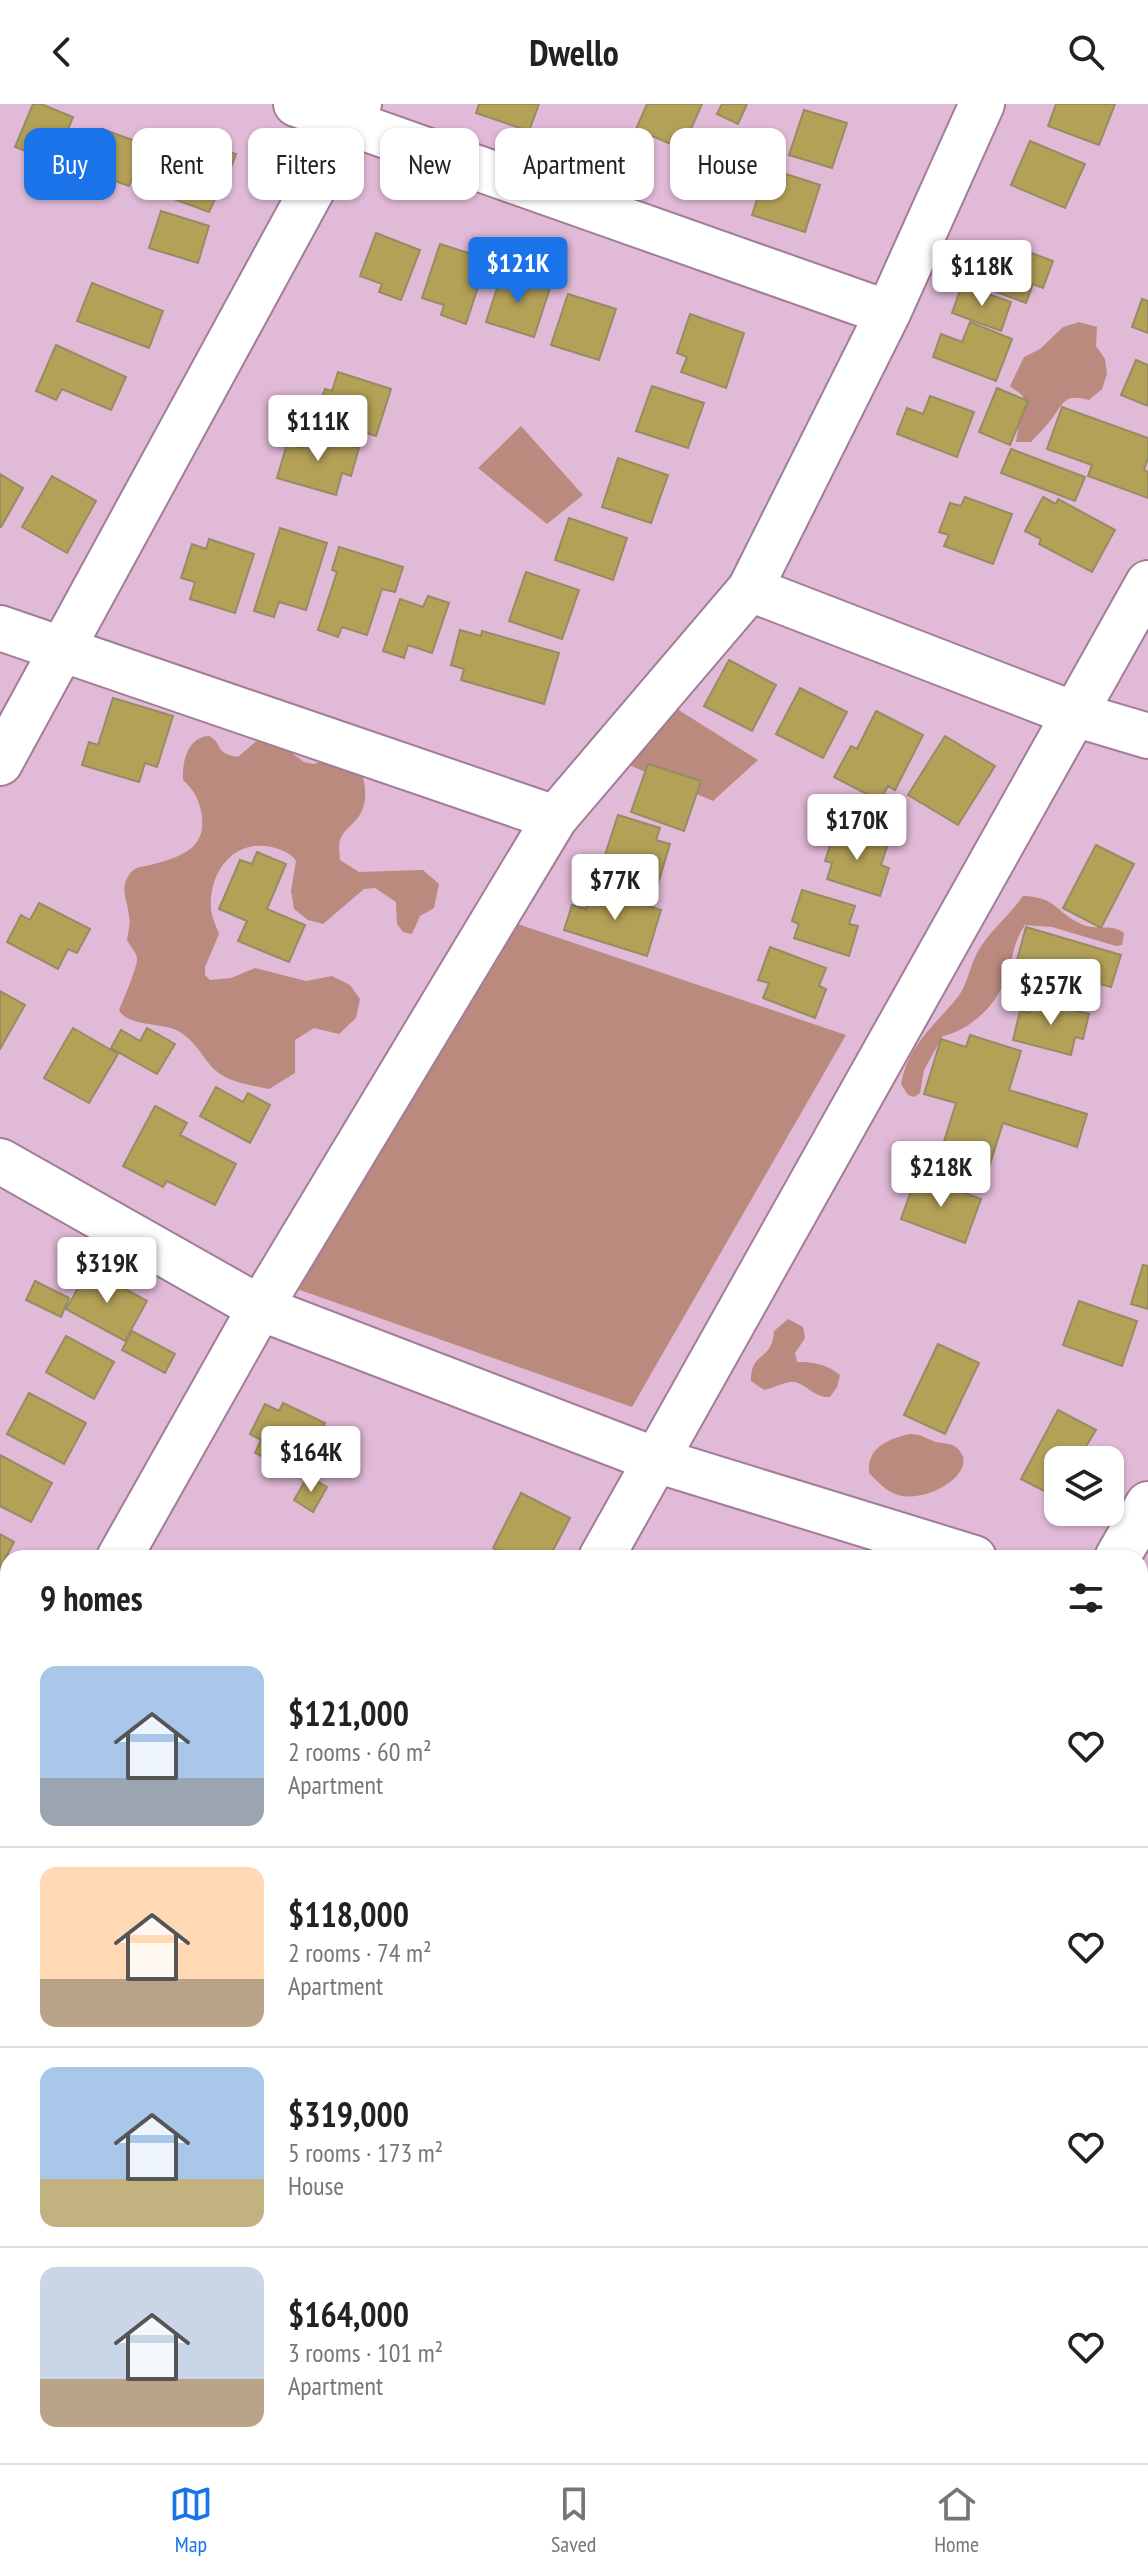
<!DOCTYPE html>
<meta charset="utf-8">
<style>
:root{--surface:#fff;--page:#f2f2f2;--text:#222;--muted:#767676;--line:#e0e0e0;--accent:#1a73e8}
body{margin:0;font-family:"PT Sans Narrow",sans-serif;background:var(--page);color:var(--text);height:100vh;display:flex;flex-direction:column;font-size:30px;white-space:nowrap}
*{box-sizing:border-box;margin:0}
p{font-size:26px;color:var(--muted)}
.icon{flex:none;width:44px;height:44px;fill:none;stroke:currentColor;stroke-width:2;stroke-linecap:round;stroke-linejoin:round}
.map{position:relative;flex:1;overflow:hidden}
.details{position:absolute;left:0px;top:1446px;width:1148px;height:914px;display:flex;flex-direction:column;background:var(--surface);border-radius:24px 24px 0 0;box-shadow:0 2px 6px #0004}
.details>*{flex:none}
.top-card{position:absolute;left:24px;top:24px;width:1100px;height:72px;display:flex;gap:16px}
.buttons{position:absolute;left:1044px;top:1342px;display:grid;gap:16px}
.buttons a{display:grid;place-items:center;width:80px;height:80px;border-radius:16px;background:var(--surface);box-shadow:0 2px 6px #0004;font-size:40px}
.price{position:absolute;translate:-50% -68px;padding:0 18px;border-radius:8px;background:#fff;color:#222;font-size:26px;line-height:52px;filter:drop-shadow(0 2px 4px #0008)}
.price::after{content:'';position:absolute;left:50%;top:48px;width:24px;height:18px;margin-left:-12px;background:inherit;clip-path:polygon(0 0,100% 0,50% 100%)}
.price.selected{background:var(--accent);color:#fff}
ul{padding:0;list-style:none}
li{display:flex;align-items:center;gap:24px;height:200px;padding:0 40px}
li+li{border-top:2px solid var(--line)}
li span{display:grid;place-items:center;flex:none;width:224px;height:160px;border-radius:16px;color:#555}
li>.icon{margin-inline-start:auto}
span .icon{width:96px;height:96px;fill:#fffc;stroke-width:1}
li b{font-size:34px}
h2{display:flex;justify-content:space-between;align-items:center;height:96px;padding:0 40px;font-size:34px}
.tag{padding:0 28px;border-radius:16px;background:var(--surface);box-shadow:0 2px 6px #0004;font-size:28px;line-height:72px}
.tag.selected{background:var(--accent);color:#fff}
header{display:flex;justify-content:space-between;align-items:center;height:104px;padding:0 40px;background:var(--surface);font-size:36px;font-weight:600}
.menu{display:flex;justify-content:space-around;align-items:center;height:112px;border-top:2px solid var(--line);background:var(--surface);font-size:22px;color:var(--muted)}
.menu a{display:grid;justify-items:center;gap:4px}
.menu .selected{color:var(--accent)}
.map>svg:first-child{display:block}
.green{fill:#b98a7d}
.building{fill:#b3a158;stroke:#968c63;stroke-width:2}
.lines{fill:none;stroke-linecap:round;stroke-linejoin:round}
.minor-casing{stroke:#a17d98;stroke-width:48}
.minor{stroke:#fff;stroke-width:44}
</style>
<header><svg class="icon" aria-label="back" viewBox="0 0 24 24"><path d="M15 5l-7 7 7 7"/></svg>Dwello<svg class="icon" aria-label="search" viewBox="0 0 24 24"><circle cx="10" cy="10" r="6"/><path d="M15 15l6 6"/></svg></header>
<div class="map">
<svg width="1148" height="2359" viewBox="0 0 1148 2359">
<rect width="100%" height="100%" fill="#e1bad7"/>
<!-- green -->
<path class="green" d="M1079,218L1097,223L1096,242L1105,255L1107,270L1102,285L1089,296C1066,290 1065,296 1053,313C1047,322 1038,330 1031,338H1016L1023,292L1010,282L1024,253L1040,245L1063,223Z
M521,322L583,391L547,420L478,364Z
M658,593L758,656L713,697L608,652Z
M209,632C224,640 213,649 238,653L261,633L282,635L293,650L304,658L313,660L328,656L358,662C367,678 369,701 356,716C350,723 343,727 340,736C338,742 340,750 340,756L359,768L423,766L439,780L434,804L420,812L412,830L403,828L397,820L396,798L375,784L364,785L323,820L308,816L294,805L291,787L296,757C291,749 284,747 275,744C235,732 208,768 211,806C212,814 216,822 219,830L205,863V871L210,876L231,874L255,864L306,877L332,872L350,881L360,895L356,914L339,930L314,924L295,936V969L269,985C250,981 224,978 211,962C200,949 193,934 176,926C161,919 127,922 119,906C123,897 138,862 137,854C136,848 130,842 127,836C128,828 131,820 129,812C128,797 119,785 129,771C135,762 141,763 150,761C177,754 206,746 202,713C200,697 195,687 183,676C182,657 188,633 209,632Z
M1023,792C1057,793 1055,808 1081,820C1096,827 1111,819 1124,829L1122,841L1116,842L1052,823L1025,821C1013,838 1013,855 1006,874C997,901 970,926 943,932L924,966L920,989L914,993L908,991L901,980C908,942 933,923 957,894C968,880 969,864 977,849C989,827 1009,812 1023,792Z
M500,814L846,931L632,1303L280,1179Z
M788,1215L803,1223L805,1234L795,1249L797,1258C814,1258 826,1260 840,1271L837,1283L830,1293C812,1294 803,1275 789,1278C781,1280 772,1284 764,1286L751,1277C751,1245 772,1259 774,1227Z
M910,1330C920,1330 924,1333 933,1337C941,1340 950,1338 957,1344C983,1367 924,1404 893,1389C884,1385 876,1376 869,1369C867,1344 887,1335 910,1330Z
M579,2352H708L707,2359H574Z"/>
<!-- building -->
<path class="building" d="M33,0H41L73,13L55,58L15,43Z
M479,0H539L529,27L476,9Z
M647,0H702L682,45L636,25Z
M722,0H747L738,20L717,10Z
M1056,0H1115L1099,41L1048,22Z
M804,6L847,19L832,64L789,51Z
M102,25L144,40L129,82L87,67Z
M184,31L236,50L220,93L168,73Z
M1030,37L1085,60L1065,104L1011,81Z
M767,64L820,81L805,128L752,111Z
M176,80L215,95L209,108L171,94Z
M161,107L209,122L198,159L149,144Z
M376,129L420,146L401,196L379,188L382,180L360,172Z
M1002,138L1053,157L1043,184L1033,180L1026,199L975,180L986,151L996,154Z
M440,140L487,155L466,220L441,211L444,201L422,194Z
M502,169L550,184L534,233L486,218Z
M92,179L163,207L149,244L77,217Z
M962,181L1011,198L1001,227L952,209Z
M568,190L616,205L599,256L551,241Z
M1142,195L1148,197V229L1132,223Z
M690,210L744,229L726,284L681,268L687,253L677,249Z
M970,218L1012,235L996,277L933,253L941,230L962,238Z
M56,241L126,273L111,306L62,285L56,296L36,287Z
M1136,256L1148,261V302L1121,291Z
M338,268L391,285L376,332L315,313L325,285L332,287Z
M652,282L704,299L688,344L636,327Z
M997,284L1028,297L1010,341L979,328Z
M930,292L974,308L957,353L897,330L907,304L923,310Z
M1062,303L1148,334V354L1144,366L1148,368V394L1088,372L1092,361L1047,345Z
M306,328L359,344L351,372L342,369L336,391L277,374L287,340L302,344Z
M1011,345L1085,373L1075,397L1001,369Z
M618,354L668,371L651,419L602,403Z
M0,370L23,384L1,423L0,422Z
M52,372L96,397L67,449L22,423Z
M965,393L1012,410L993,460L944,442L949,431L939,428L950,399L961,402Z
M1043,393L1056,400L1058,395L1115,426L1092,468L1039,440L1041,435L1025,427Z
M569,414L627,434L613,476L555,456Z
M280,424L327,439L306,506L279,498L274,513L254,507Z
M209,435L254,450L235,509L190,495L195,478L181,474L192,440L206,445Z
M339,443L403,463L395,488L382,485L367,531L342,523L338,533L318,526L337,468L332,466Z
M526,468L579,486L562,535L509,517Z
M428,492L449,499L432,549L408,541L404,554L383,547L400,495L423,503Z
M460,526L481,532L482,527L559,549L544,600L461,576L464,565L451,561Z
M729,556L776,581L752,627L704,602Z
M800,584L847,608L823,654L776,630Z
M113,594L173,612L157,663L145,659L139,678L82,661L89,638L98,641Z
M876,607L923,631L895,686L888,682L880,697L834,673L851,642L857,645Z
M945,632L995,662L958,721L908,691Z
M648,660L701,677L684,727L631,708Z
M618,711L660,724L656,736L670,740L656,786L599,769Z
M836,723L888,740L881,761L889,764L880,792L827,775L832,759L825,757Z
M1096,741L1134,760L1101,824L1063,804Z
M257,748L286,760L267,805L305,821L289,858L238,837L247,817L219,805L240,756L252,760Z
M591,785L661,806L647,852L564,826L572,801L586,805Z
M802,786L855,802L849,820L858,822L849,852L794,834L799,820L792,817Z
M39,799L90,825L77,849L68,845L58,865L7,838L21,811L30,816Z
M1026,823L1121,851L1111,883L1017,856Z
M770,843L826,864L819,882L826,885L815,914L763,894L769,879L758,876Z
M0,887L25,901L0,945Z
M1034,896L1089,910L1083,935L1075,933L1071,951L1013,936L1020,907L1030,909Z
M73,924L118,950L89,999L44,974Z
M147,924L175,940L157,970L111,944L121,926L140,937Z
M970,931L1021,947L1009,986L1087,1010L1077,1043L1003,1019L989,1063L941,1047L956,999L924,990L941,935L966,943Z
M216,983L243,998L248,989L270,1001L250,1039L200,1012Z
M155,1002L187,1019L180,1031L236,1060L215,1101L167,1077L163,1083L123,1062Z
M917,1071L981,1095L965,1139L901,1115Z
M1143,1161L1148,1162V1205L1131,1200Z
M89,1165L147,1197L125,1237L66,1205Z
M35,1177L69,1194L61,1213L26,1196Z
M1079,1197L1137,1217L1122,1262L1063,1241Z
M132,1227L175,1250L165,1269L122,1246Z
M66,1232L114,1258L94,1295L46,1268Z
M938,1240L979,1259L945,1330L904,1311Z
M29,1289L86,1319L64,1360L7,1330Z
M283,1299L325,1319L299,1371L255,1349L261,1336L250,1330L265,1300L279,1307Z
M1058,1306L1096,1326L1085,1344L1099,1352L1097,1356H1058V1394L1021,1375Z
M0,1351L52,1379L31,1418L0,1402Z
M308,1372L327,1383L313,1408L294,1396Z
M521,1389L570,1414L549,1454H512L493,1444Z
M0,1430L14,1438L0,1465Z
M1148,1806V1871L1140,1867V1820Z
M8,1850V1897L0,1912V1866Z
M229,2352H284L282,2359H228Z"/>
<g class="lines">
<defs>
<path id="minor" d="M296,0L888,209
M750,485L1074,610L1148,632
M0,524L555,714
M0,659L359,0
M0,1057L260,1204L656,1356L974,1454
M119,1454L260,1204L555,714L750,485L888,209L982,0
M601,1454L1148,479
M1117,1454L1148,1400
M1140,1506L1148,1509
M0,1664L8,1650
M1140,1965L1148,1967
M0,2054L8,2056
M1140,2143L1148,2135
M1140,2273L1143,2359
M897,2352L918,2359
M145,2359L148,2352
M998,2359L1002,2352"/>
</defs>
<!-- minor casing -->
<use href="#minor" class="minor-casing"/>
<!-- minor -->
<use href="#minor" class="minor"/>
</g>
</svg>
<div class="buttons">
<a><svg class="icon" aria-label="layers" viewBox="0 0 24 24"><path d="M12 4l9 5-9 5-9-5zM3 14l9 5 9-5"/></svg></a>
</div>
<b class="price selected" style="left:518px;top:201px">$121K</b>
<b class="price" style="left:982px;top:204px">$118K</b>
<b class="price" style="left:318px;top:359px">$111K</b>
<b class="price" style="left:857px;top:758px">$170K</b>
<b class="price" style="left:615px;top:818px">$77K</b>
<b class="price" style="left:1051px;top:923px">$257K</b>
<b class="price" style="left:941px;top:1105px">$218K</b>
<b class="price" style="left:107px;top:1201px">$319K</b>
<b class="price" style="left:311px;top:1390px">$164K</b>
<div class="top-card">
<a class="tag selected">Buy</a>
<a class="tag">Rent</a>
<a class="tag">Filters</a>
<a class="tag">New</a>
<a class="tag">Apartment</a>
<a class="tag">House</a>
</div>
<section class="details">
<h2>9 homes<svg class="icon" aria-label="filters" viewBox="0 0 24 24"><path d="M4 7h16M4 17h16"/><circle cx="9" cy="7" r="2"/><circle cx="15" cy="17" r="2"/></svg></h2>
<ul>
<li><span style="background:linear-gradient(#a9c7e8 70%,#9aa5b1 0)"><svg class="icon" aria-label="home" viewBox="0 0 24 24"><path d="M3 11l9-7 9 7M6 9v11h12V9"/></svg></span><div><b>$121,000</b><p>2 rooms · 60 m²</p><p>Apartment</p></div><svg class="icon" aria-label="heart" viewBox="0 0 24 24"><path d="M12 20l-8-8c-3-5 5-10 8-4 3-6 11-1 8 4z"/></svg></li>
<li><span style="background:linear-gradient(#ffd9b3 70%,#b9a48a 0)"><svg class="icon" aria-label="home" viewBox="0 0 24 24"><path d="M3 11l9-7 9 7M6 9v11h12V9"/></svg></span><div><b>$118,000</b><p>2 rooms · 74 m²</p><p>Apartment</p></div><svg class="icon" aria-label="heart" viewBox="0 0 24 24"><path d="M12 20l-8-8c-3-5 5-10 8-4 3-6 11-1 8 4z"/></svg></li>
<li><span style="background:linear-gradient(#a9c7e8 70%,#c2b280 0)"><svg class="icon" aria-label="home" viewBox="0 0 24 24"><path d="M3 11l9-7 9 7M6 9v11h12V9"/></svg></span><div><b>$319,000</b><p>5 rooms · 173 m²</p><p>House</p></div><svg class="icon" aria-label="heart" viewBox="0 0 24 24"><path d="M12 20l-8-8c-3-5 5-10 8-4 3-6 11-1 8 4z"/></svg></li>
<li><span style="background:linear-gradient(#c9d6e8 70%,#b9a48a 0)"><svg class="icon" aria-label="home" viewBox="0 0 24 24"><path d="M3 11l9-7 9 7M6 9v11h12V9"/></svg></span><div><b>$164,000</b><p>3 rooms · 101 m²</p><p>Apartment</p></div><svg class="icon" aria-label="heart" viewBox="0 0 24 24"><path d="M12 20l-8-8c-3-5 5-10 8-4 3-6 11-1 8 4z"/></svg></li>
</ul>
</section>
</div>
<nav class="menu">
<a class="selected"><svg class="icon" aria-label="map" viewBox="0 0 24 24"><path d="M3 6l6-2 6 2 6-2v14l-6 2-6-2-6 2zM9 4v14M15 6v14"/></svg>Map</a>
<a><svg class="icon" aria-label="saved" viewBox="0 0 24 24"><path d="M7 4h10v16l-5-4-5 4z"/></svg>Saved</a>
<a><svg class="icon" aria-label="home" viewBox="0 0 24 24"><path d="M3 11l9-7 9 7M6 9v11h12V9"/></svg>Home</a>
</nav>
